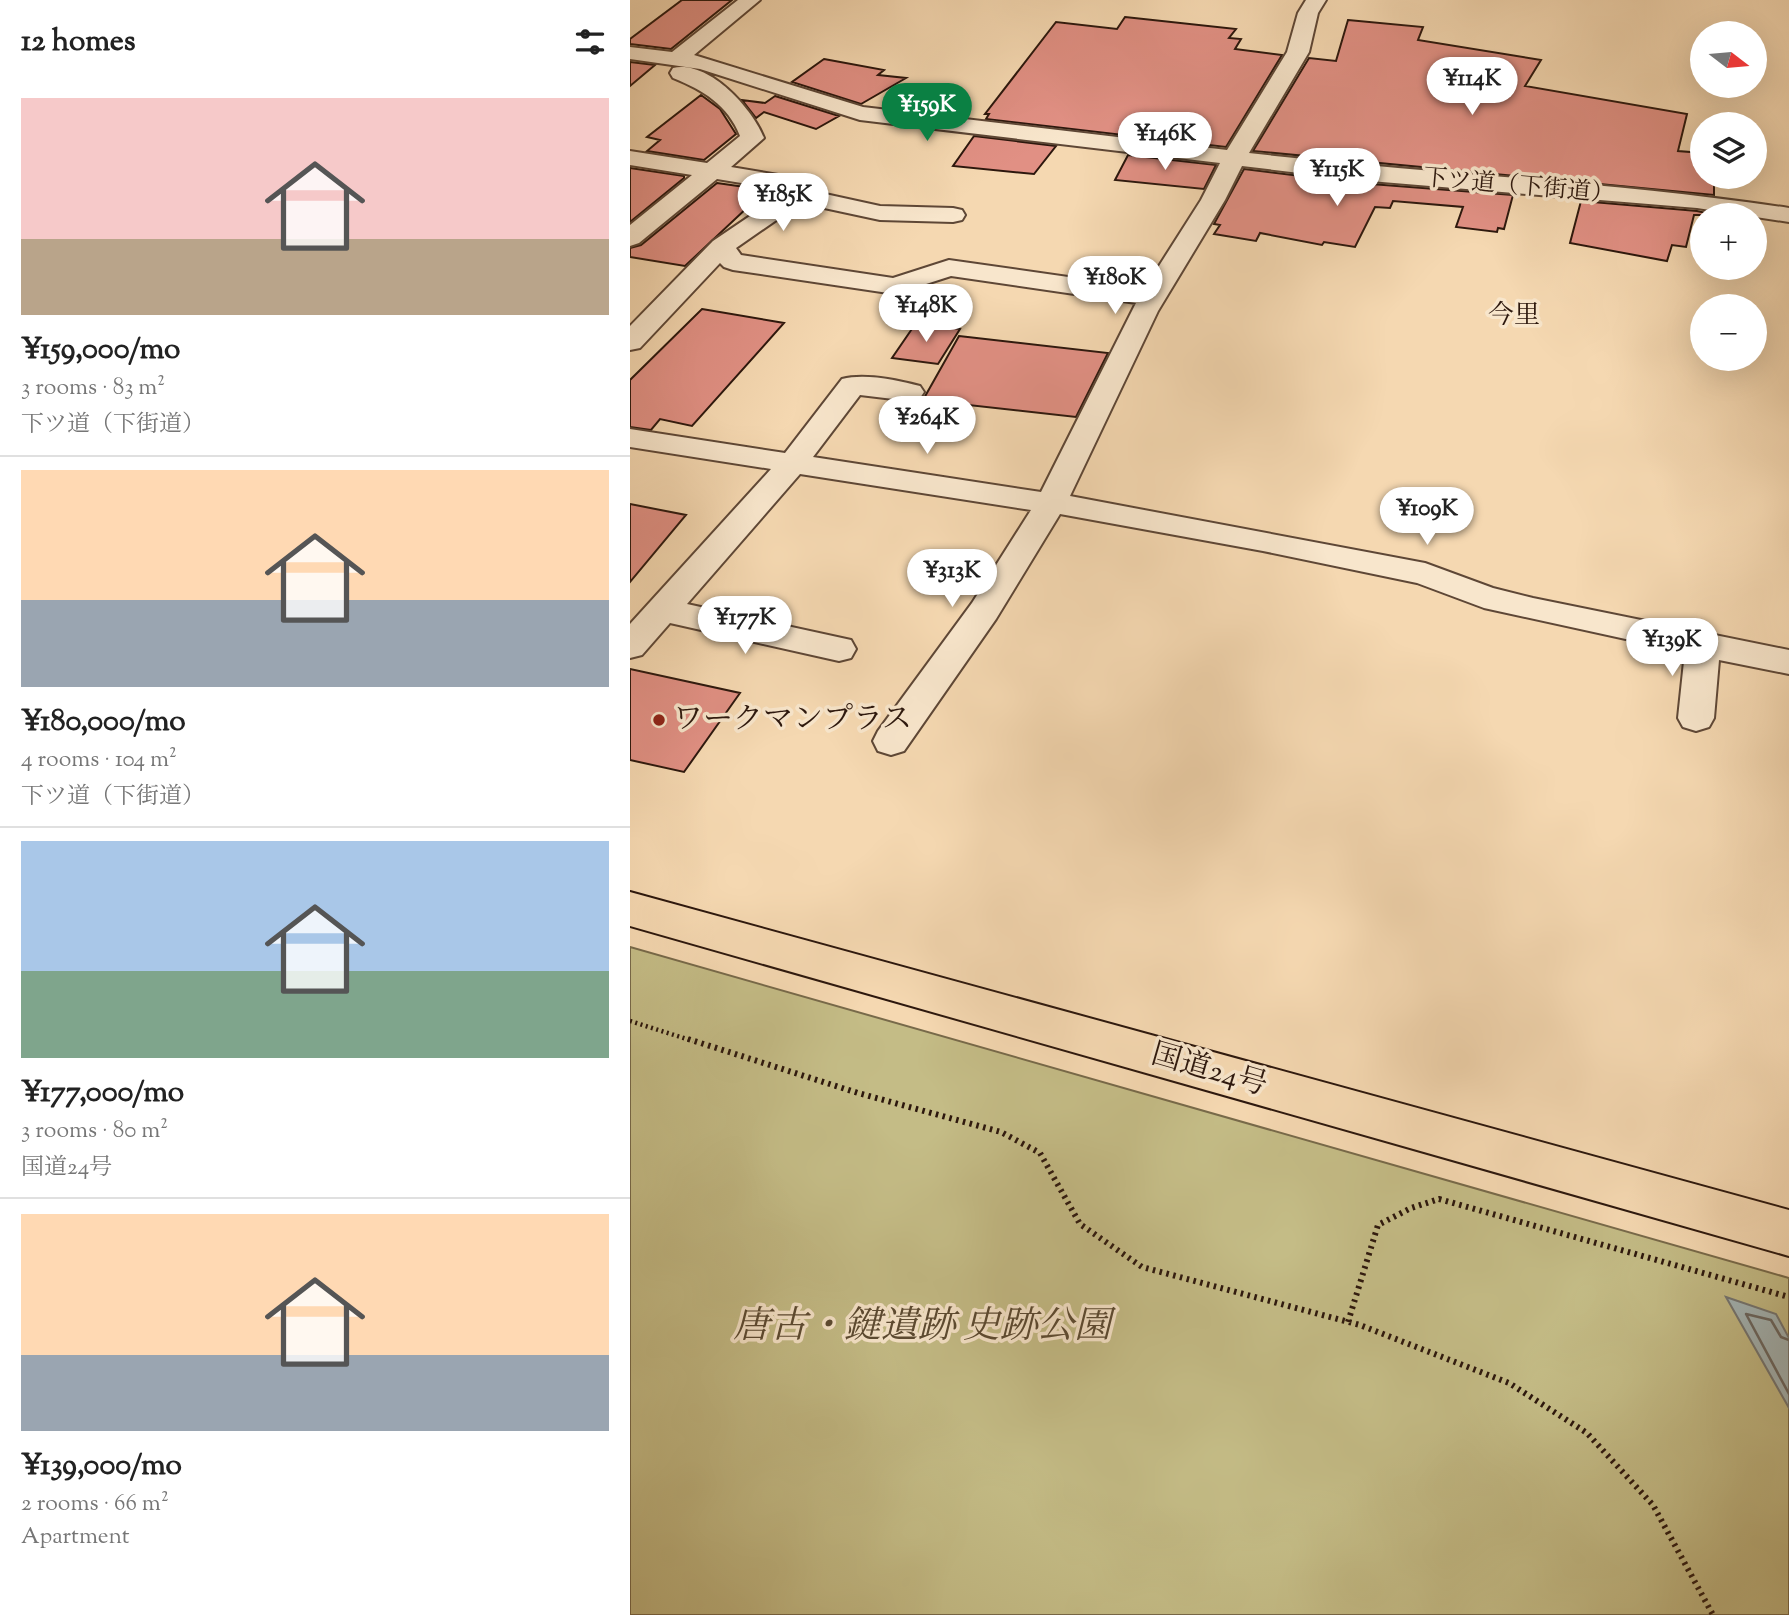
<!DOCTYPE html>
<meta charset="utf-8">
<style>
:root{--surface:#fff;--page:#f2f2f2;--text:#222;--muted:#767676;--line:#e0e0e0;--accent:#0b8043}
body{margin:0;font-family:"Sorts Mill Goudy","Noto Serif JP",serif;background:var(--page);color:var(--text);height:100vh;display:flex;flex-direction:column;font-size:26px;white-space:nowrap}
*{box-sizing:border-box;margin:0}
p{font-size:23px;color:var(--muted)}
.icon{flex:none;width:38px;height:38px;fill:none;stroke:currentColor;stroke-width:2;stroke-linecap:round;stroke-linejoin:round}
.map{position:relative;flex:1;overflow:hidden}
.panel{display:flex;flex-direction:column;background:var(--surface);width:630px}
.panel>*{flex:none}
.needle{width:46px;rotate:106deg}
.fabs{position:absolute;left:1060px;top:21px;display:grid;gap:14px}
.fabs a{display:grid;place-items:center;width:77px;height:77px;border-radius:50%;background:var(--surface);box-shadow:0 7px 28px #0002;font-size:35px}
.price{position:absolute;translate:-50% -60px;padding:0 16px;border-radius:24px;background:#fff;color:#222;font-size:23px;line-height:46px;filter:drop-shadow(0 2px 4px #0008)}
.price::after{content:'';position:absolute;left:50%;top:42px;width:21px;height:16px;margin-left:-10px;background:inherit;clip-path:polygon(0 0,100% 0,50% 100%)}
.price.selected{background:var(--accent);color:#fff}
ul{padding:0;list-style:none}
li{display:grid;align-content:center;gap:14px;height:371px;padding:0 21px}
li+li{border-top:2px solid var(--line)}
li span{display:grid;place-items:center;height:217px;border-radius:0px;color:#555}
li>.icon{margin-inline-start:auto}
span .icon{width:126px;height:126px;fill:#fffc;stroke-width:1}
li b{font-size:30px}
h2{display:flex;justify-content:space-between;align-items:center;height:84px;padding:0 21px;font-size:30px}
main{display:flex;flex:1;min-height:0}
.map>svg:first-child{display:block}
.green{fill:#c4bc86;stroke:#786a4a;stroke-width:2}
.water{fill:#a3b6b8;stroke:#737674;stroke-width:2}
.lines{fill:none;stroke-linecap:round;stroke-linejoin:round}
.shore{stroke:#686662;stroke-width:2.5}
.building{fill:#e19084;stroke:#2c170d;stroke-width:2}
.street-casing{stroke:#5e4736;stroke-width:4}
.highway-casing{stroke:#2c170d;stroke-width:4}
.path-far1{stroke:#2c170d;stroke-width:4.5;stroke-dasharray:2 3.5;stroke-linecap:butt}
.path{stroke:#2c170d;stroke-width:6;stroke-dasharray:2.5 4.5;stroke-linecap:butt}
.street{fill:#f8e6cc;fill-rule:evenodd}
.highway{fill:#f5d8b1;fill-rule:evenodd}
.poi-dot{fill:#8f2418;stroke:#f8e6cc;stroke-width:2.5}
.labels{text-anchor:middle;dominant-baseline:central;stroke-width:7;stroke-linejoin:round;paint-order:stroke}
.far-street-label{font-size:24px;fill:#2c170d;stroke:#f8e6cc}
.far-neighbourhood-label{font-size:26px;fill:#2c170d;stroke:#f8e6cc}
.poi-label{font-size:30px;fill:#2c170d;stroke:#f8e6cc;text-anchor:start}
.street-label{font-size:30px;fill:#2c170d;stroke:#f8e6cc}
.near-park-label{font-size:37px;font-style:italic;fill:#5a4931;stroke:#f8e6cc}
</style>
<main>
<section class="panel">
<h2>12 homes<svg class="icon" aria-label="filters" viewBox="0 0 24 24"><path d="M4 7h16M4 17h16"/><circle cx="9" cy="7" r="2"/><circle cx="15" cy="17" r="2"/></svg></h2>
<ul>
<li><span style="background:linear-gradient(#f6c9c9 65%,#b9a48a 0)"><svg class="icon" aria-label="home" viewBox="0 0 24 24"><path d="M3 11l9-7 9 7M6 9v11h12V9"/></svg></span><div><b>¥159,000/mo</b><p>3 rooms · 83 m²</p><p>下ツ道（下街道）</p></div></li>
<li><span style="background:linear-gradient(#ffd9b3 60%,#9aa5b1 0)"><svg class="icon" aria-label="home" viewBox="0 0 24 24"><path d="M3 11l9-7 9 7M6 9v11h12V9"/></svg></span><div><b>¥180,000/mo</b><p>4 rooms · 104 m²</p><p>下ツ道（下街道）</p></div></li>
<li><span style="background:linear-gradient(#a9c7e8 60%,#7fa58c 0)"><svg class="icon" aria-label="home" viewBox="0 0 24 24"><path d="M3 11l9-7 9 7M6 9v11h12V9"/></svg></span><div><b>¥177,000/mo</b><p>3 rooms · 80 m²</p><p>国道24号</p></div></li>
<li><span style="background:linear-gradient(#ffd9b3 65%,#9aa5b1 0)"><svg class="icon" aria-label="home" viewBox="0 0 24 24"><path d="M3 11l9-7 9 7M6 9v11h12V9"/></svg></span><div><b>¥139,000/mo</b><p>2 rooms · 66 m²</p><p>Apartment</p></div></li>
</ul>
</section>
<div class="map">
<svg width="1159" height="1615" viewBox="0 0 1159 1615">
<rect width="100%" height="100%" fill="#f5d8b1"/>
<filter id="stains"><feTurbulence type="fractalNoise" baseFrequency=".00286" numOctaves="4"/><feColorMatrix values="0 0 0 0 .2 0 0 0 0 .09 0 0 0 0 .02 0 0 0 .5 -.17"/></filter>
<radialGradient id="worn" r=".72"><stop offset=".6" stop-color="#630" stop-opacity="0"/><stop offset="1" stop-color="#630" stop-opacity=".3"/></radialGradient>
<!-- green -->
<path class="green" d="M0,947L1159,1278V1615H0Z"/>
<!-- water -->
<path class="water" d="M1096,1297L1146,1314L1159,1338V1408Z"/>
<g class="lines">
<!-- shore -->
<path class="shore" d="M1159,1340L1151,1337L1141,1320L1116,1314L1159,1394"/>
</g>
<!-- building -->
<path class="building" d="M52,0H102L41,49L0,44V39Z
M495,17L606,29L599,38L611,39L605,49L652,55L596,147L356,119L359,114H355L426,22L487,29Z
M718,20L793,27L788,40L911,60L895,86L1057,114L1048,151L1073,153V177H1084V195L623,151L679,58L706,61Z
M194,59L254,70L248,75L276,78L231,104L162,82Z
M0,62L25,65L0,86Z
M71,95L90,109L106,134L74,160L17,151L30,140L17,137Z
M145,96L209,116L186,129L134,112L126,118L112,100L135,103Z
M344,136L426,146L404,174L323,166Z
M498,155L586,165L574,189L485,180Z
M0,168L54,176V178L0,222Z
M614,169L728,183L883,195L874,229L868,228L867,232L826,227L833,207L763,201L760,208L745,207L725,247L694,242L692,245L630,233L626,241L584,234L590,225L584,224Z
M87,183L136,190L55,266L0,257V248L11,245Z
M951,201L1067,211L1085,215H1064L1056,247L1042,245L1037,261L940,243Z
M72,309L154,323L62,426L30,419L21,430L0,427V380Z
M286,323L330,329L308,364L262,358Z
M329,336L478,353L446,417L293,400Z
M0,504L56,515L0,582Z
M0,669L110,693L54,772L0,760Z"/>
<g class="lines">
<defs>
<path id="street" d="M108,0H130L64,55L233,107L597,150L657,52L668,13L676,0H696L688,13L679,52L619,153C799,174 980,181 1159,208V222L1067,208L728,180L612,166L595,200L528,311L440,496L795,563L863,588L903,598L1159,650V674L1089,660L1084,718L1079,727L1066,731L1053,727L1048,718L1055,652L854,608L787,583L633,551L430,514L366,619L274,751L261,755L248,751L243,741L248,731L342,603L401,510L170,474L57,604L221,640L226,649L221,658L209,661L40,623L12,655L0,658V624L141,469L0,447V429L155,453L212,379C235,373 267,380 290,386L294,392L290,398L280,401L230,395L183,457L411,492L506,303L321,276L265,294L103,270L94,267L90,263L10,348L0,350V326L83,241L154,193L153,190L87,179L9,243L0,246V225L62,175L0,165V151L77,163L110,136C98,105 73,90 43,78L40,73L43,68C79,60 122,108 134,138L101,167L172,179L177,190L250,206L323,208L332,210L335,215L332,220L323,222L250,220L171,203L106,248L111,255L263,278L319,260L515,288L571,200L590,163L230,120L70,69L0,59V47L42,52Z"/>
<path id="highway" d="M0,892L1159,1210V1256L0,926Z"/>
</defs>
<!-- street casing -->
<use href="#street" class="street-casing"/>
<!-- highway casing -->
<use href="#highway" class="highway-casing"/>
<!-- path-far1 -->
<path class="path-far1" d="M0,1021L63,1041"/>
<!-- path -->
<path class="path" d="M58,1039L228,1093L371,1132L410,1153L450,1224L512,1267L730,1325L879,1383L957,1433L1023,1505L1083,1615
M718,1322L748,1225L781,1208L809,1199L1159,1297"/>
<!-- street -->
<use href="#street" class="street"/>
<!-- highway -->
<use href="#highway" class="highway"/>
</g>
<!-- markers -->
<circle class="poi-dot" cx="29" cy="720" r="7"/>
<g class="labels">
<!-- far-street labels -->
<g class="far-street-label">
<text transform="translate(889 187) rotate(5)">下ツ道（下街道）</text>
</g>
<!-- far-neighbourhood labels -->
<g class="far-neighbourhood-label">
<text x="884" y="316">今里</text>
</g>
<!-- poi labels -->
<g class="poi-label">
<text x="43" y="720">ワークマンプラス</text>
</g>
<!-- street labels -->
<g class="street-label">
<text transform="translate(579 1071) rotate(16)">国道24号</text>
</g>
<!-- near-park labels -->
<g class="near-park-label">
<text x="292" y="1328">唐古・鍵遺跡 史跡公園</text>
</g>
</g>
<rect width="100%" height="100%" filter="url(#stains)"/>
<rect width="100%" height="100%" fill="url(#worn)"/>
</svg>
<div class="fabs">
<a><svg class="needle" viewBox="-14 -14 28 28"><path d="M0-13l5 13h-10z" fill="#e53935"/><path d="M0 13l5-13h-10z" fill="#767676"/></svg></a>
<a><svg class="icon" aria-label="layers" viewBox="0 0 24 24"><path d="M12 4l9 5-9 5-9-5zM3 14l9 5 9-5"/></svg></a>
<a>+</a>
<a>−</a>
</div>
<b class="price" style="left:842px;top:117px">¥114K</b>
<b class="price selected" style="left:297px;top:143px">¥159K</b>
<b class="price" style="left:535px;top:172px">¥146K</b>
<b class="price" style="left:707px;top:208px">¥115K</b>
<b class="price" style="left:153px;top:233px">¥185K</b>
<b class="price" style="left:485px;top:316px">¥180K</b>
<b class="price" style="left:296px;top:344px">¥148K</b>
<b class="price" style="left:297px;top:456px">¥264K</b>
<b class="price" style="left:797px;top:547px">¥109K</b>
<b class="price" style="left:322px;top:609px">¥313K</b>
<b class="price" style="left:115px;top:656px">¥177K</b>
<b class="price" style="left:1042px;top:678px">¥139K</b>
</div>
</main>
